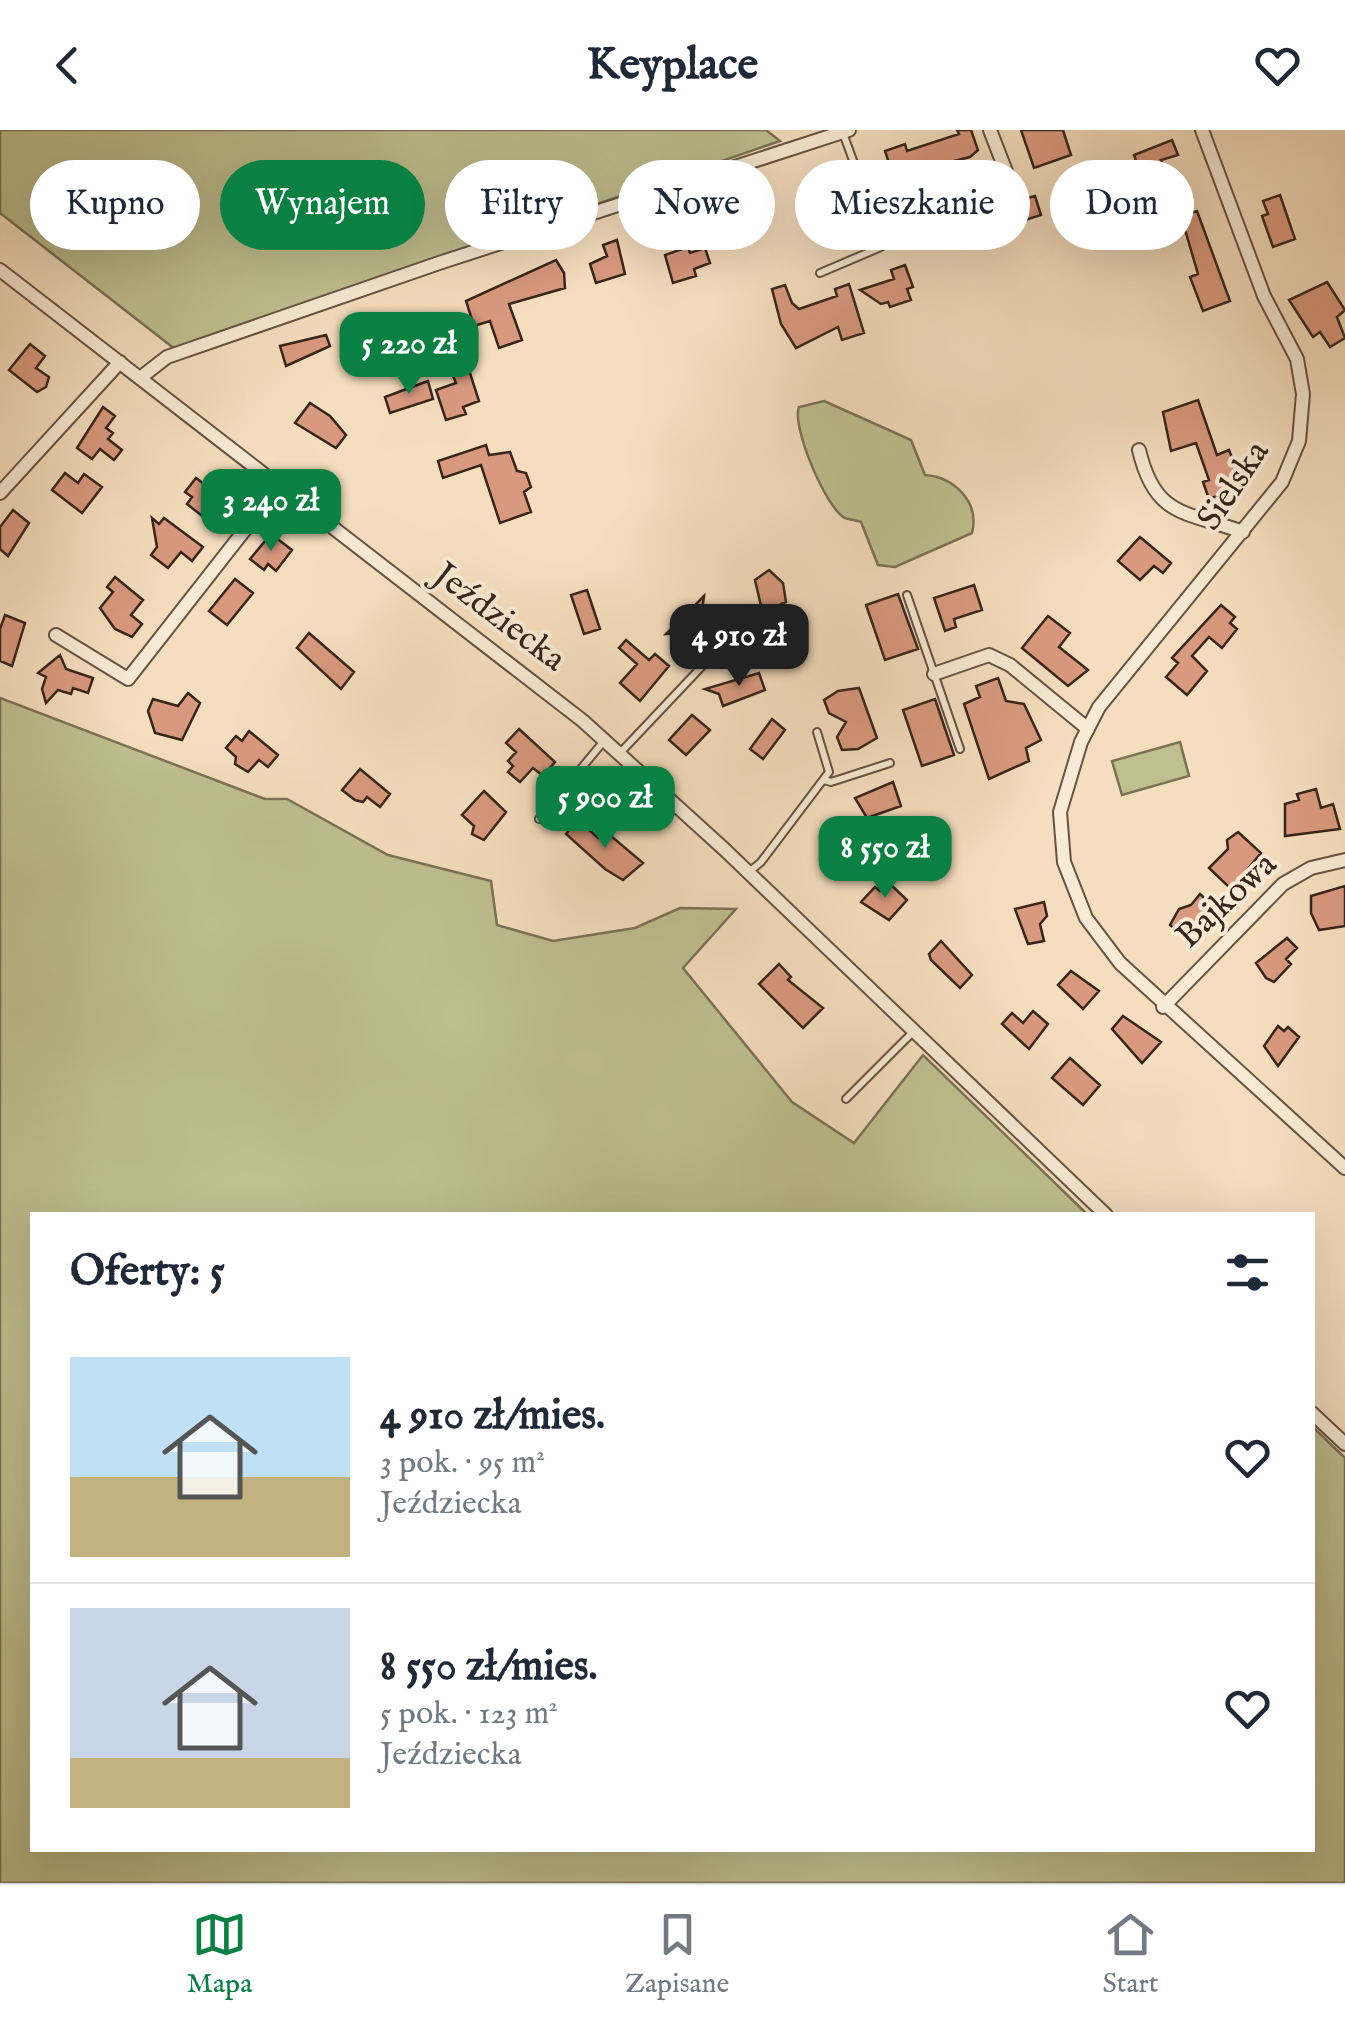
<!DOCTYPE html>
<html lang="pl">
<meta charset="utf-8">
<style>
:root{--surface:#fff;--page:#f2f2f3;--text:#1f2937;--muted:#747a83;--line:#e0e1e3;--accent:#0b8043}
body{margin:0;font-family:"IM FELL English",serif;background:var(--page);color:var(--text);height:100vh;display:flex;flex-direction:column;font-size:38px;white-space:nowrap}
*{box-sizing:border-box;margin:0}
p{font-size:32px;color:var(--muted)}
.icon{flex:none;width:55px;height:55px;fill:none;stroke:currentColor;stroke-width:2;stroke-linecap:round;stroke-linejoin:round}
.map{position:relative;flex:1;overflow:hidden}
.drawer{position:absolute;left:30px;top:1082px;width:1285px;height:640px;display:flex;flex-direction:column;background:var(--surface);border-radius:0px;box-shadow:0 10px 40px #0002}
.drawer>*{flex:none}
.guide{position:absolute;left:30px;top:30px;width:1285px;height:90px;display:flex;gap:20px}
.price{position:absolute;translate:-50% -85px;padding:0 22px;border-radius:20px;background:var(--accent);color:#fff;font-size:32px;line-height:65px;filter:drop-shadow(0 2px 5px #0008)}
.price::after{content:'';position:absolute;left:50%;top:60px;width:30px;height:22px;margin-left:-15px;background:inherit;clip-path:polygon(0 0,100% 0,50% 100%)}
.price.active{background:#222;color:#fff}
ul{padding:0;list-style:none}
li{display:flex;align-items:center;gap:30px;height:250px;padding:0 40px}
li+li{border-top:2px solid var(--line)}
li span{display:grid;place-items:center;flex:none;width:280px;height:200px;border-radius:0px;color:#555}
li>.icon{margin-inline-start:auto}
span .icon{width:120px;height:120px;fill:#fffc;stroke-width:1}
li b{font-size:42px}
h2{display:flex;justify-content:space-between;align-items:center;height:120px;padding:0 40px;font-size:42px}
.tag{padding:0 35px;border-radius:45px;background:var(--surface);box-shadow:0 10px 40px #0002;font-size:35px;line-height:90px}
.tag.active{background:var(--accent);color:#fff}
header{display:flex;justify-content:space-between;align-items:center;height:130px;padding:0 40px;background:var(--surface);font-size:45px;font-weight:700}
.dock{display:flex;justify-content:space-around;align-items:center;height:140px;border-top:2px solid var(--line);background:var(--surface);font-size:28px;color:var(--muted)}
.dock a{display:grid;justify-items:center;gap:5px}
.dock .active{color:var(--accent)}
.map>svg:first-child{display:block}
.green{fill:#bfc090;stroke:#7b7255;stroke-width:2.5}
.building{fill:#d9997e;stroke:#37251a;stroke-width:2.5}
.lines{fill:none;stroke-linecap:round;stroke-linejoin:round}
.service-casing{stroke:#665343;stroke-width:10}
.minor-casing{stroke:#665343;stroke-width:16}
.service{stroke:#f8ead5;stroke-width:6}
.minor{stroke:#f8ead5;stroke-width:12}
.labels{text-anchor:middle;dominant-baseline:central;stroke-width:8;stroke-linejoin:round;paint-order:stroke}
.street-label{font-size:35px;fill:#37251a;stroke:#f8ead5}
</style>
<header><svg class="icon" aria-label="back" viewBox="0 0 24 24"><path d="M15 5l-7 7 7 7"/></svg>Keyplace<svg class="icon" aria-label="heart" viewBox="0 0 24 24"><path d="M12 20l-8-8c-3-5 5-10 8-4 3-6 11-1 8 4z"/></svg></header>
<div class="map">
<svg width="1345" height="1753" viewBox="0 0 1345 1753">
<rect width="100%" height="100%" fill="#f5debe"/>
<filter id="stains"><feTurbulence type="fractalNoise" baseFrequency=".002" numOctaves="4"/><feColorMatrix values="0 0 0 0 .2 0 0 0 0 .09 0 0 0 0 .02 0 0 0 .5 -.17"/></filter>
<radialGradient id="worn" r=".72"><stop offset=".6" stop-color="#630" stop-opacity="0"/><stop offset="1" stop-color="#630" stop-opacity=".3"/></radialGradient>
<!-- green -->
<path class="green" d="M0,0H766L780,11L175,219L0,83Z
M824,271L911,310L925,345C954,347 980,372 972,403L895,437L878,435L861,392C855,390 850,390 845,388C826,379 791,295 799,277Z
M0,568L265,669H287L388,725L491,751L497,795L553,811L635,798L680,778L736,779L683,838L792,972L854,1013L923,925L1088,1085H32V1720H1312L1313,1297L1345,1328V1753H0Z
M1180,612L1189,646L1122,665L1112,631Z"/>
<!-- building -->
<path class="building" d="M957,0H971L978,20L970,27L914,41L917,49L903,54L900,46L894,48L885,21L905,14L907,21L959,4Z
M1021,0H1063L1071,25L1034,38Z
M1172,10L1178,25L1161,30L1167,48L1152,54L1149,46L1142,49L1134,25Z
M1092,44L1102,78L1087,83L1079,65L1073,62L1078,48Z
M1280,65L1295,109L1273,117L1262,86L1268,84L1263,71Z
M1035,66L1041,85L982,104L975,82Z
M1197,81L1230,171L1203,181L1190,147L1198,144L1181,86Z
M617,110L625,144L596,153L590,134L607,126L603,115Z
M688,117L690,123L705,118L710,133L694,139L696,146L673,153L665,125Z
M556,130L564,143L565,158L509,174L522,210L499,218L490,191L474,196L466,171Z
M905,135L913,157L907,159L911,170L890,177L888,172L881,174L860,160L894,149L891,140Z
M1327,152L1345,180L1337,187L1345,208L1330,217L1320,202L1313,207L1289,170Z
M849,154L864,203L842,210L838,197L796,218L781,194L772,159L785,155L792,173L799,179L837,166L835,159Z
M326,205L330,216L286,236L280,216Z
M30,214L45,226L36,238L49,247L46,257L37,262L9,240Z
M469,240L479,271L463,277L466,284L446,290L436,260L456,253L453,246Z
M428,251L433,269L390,283L385,267Z
M1198,270L1217,325L1229,320L1243,357L1209,369L1203,352L1209,350L1196,313L1171,321L1163,282Z
M310,273L330,286L346,305L336,318L295,293Z
M103,277L115,286L106,298L113,303L108,309L122,320L114,330L100,319L92,329L77,318Z
M486,315L489,325L510,322L517,341L526,343L531,357L524,362L531,382L500,393L481,335L443,348L438,331Z
M65,343L78,353L84,344L102,357L82,383L52,360Z
M196,348L232,375L223,387L213,379L206,389L187,374L192,367L185,362Z
M13,380L29,393L8,426L0,419V397Z
M152,388L159,394L164,388L203,417L192,431L181,422L168,438L151,425L157,417Z
M271,404L292,420L276,441L268,434L264,440L250,429Z
M1140,407L1171,433L1163,443L1154,436L1140,450L1118,431Z
M769,440L783,453L786,472L781,474L785,486L765,493L755,450Z
M115,447L143,470L131,485L142,494L132,507L115,499L100,478L113,462L107,457Z
M235,449L253,463L227,495L209,481Z
M974,455L982,480L954,489L956,497L945,501L934,468Z
M587,460L600,499L584,504L571,465Z
M898,464L918,519L885,530L866,475Z
M704,466L702,481L714,493L692,514L681,503L666,504Z
M1221,475L1235,487L1230,493L1237,499L1222,518L1209,507L1192,526L1207,541L1187,565L1166,547L1178,533L1172,528Z
M5,485L25,493L12,536L0,531V499Z
M1048,486L1070,503L1059,517L1088,540L1068,556L1022,518Z
M309,503L354,542L341,559L297,518Z
M626,510L649,530L655,524L669,536L640,571L620,553L637,534L619,518Z
M60,525L66,539L93,548L88,563L73,558L71,564L58,560L46,573L42,559L46,547L38,543Z
M759,543L765,560L723,576L719,564L705,559Z
M998,548L1006,571L1024,574L1041,610L1026,618L1029,631L989,649L964,574L980,567L976,556Z
M859,558L877,608L858,619L842,620L837,607L846,592L829,583L824,570L838,561Z
M188,563L200,573L182,610L155,603L148,581L153,569L178,576Z
M935,569L954,625L922,636L903,580Z
M692,585L710,600L686,625L669,610Z
M772,589L785,600L763,629L750,619Z
M519,599L555,632L543,646L533,638L520,652L508,642L513,636L508,631L516,622L506,613Z
M249,601L278,625L268,637L259,630L248,642L235,634L236,627L226,618L236,606L242,611Z
M360,639L390,664L380,677L367,667L363,672L355,670L342,660Z
M893,652L901,676L867,688L855,668Z
M1316,659L1321,678L1333,674L1340,699L1285,706V674L1299,670L1297,664Z
M484,661L506,682L484,710L472,704L474,696L462,685Z
M578,690L598,708L604,700L643,733L623,750L605,739L566,704Z
M1238,702L1261,723L1231,759L1209,738L1228,719L1227,710Z
M888,752L907,770L889,790L861,772L875,757L880,761Z
M1345,756V796L1319,800L1311,783V766Z
M1200,764L1213,776L1187,810L1170,795L1179,779L1191,775Z
M1044,772L1047,786L1040,794L1044,811L1028,814L1015,779Z
M1287,808L1297,818L1286,829L1291,834L1274,852L1266,848L1256,833Z
M941,811L972,845L960,858L931,830L929,824Z
M779,834L791,847L788,850L823,878L803,898L759,854Z
M1071,841L1099,861L1083,879L1058,855Z
M1033,881L1048,894L1029,919L1002,894L1012,883L1023,893Z
M1123,886L1161,912L1142,933L1112,899Z
M1278,896L1284,901L1288,897L1299,907L1278,936L1264,916Z
M1070,928L1100,955L1083,975L1052,948Z"/>
<g class="lines">
<defs>
<path id="service" d="M820,143L881,117L882,110L843,3
M907,465L960,619
M620,623L707,531L738,513
M824,650L831,652L890,633
M539,689L604,611
M749,742L761,732L829,642L817,602
M846,969L913,902"/>
<path id="minor" d="M990,0L1007,44
M1202,0L1264,166L1297,229L1303,264L1299,311L1282,352L1099,577L1081,612L1060,682L1064,732L1086,788L1120,833L1345,1038
M0,140L583,591L724,719L1106,1085
M140,248L167,227L442,132L849,0
M1139,320C1155,387 1184,381 1243,402
M0,363L120,232
M56,505L128,549L280,355
M934,544L989,525L1010,535L1088,599
M1163,877L1283,754L1311,738L1345,730
M1312,1283L1345,1314"/>
</defs>
<!-- service casing -->
<use href="#service" class="service-casing"/>
<!-- minor casing -->
<use href="#minor" class="minor-casing"/>
<!-- service -->
<use href="#service" class="service"/>
<!-- minor -->
<use href="#minor" class="minor"/>
</g>
<g class="labels">
<!-- street labels -->
<g class="street-label">
<text transform="translate(1234 356) rotate(-56)">Sielska</text>
<text transform="translate(499 488) rotate(37)">Jeździecka</text>
<text transform="translate(1227 771) rotate(-43)">Bajkowa</text>
</g>
</g>
<rect width="100%" height="100%" filter="url(#stains)"/>
<rect width="100%" height="100%" fill="url(#worn)"/>
</svg>
<b class="price" style="left:409px;top:267px">5 220 zł</b>
<b class="price" style="left:271px;top:424px">3 240 zł</b>
<b class="price active" style="left:739px;top:559px">4 910 zł</b>
<b class="price" style="left:605px;top:721px">5 900 zł</b>
<b class="price" style="left:885px;top:771px">8 550 zł</b>
<div class="guide">
<a class="tag">Kupno</a>
<a class="tag active">Wynajem</a>
<a class="tag">Filtry</a>
<a class="tag">Nowe</a>
<a class="tag">Mieszkanie</a>
<a class="tag">Dom</a>
</div>
<section class="drawer">
<h2>Oferty: 5<svg class="icon" aria-label="filters" viewBox="0 0 24 24"><path d="M4 7h16M4 17h16"/><circle cx="9" cy="7" r="2"/><circle cx="15" cy="17" r="2"/></svg></h2>
<ul>
<li><span style="background:linear-gradient(#bfe0f5 60%,#c2b280 0)"><svg class="icon" aria-label="home" viewBox="0 0 24 24"><path d="M3 11l9-7 9 7M6 9v11h12V9"/></svg></span><div><b>4 910 zł/mies.</b><p>3 pok. · 95 m²</p><p>Jeździecka</p></div><svg class="icon" aria-label="heart" viewBox="0 0 24 24"><path d="M12 20l-8-8c-3-5 5-10 8-4 3-6 11-1 8 4z"/></svg></li>
<li><span style="background:linear-gradient(#c9d6e8 75%,#c2b280 0)"><svg class="icon" aria-label="home" viewBox="0 0 24 24"><path d="M3 11l9-7 9 7M6 9v11h12V9"/></svg></span><div><b>8 550 zł/mies.</b><p>5 pok. · 123 m²</p><p>Jeździecka</p></div><svg class="icon" aria-label="heart" viewBox="0 0 24 24"><path d="M12 20l-8-8c-3-5 5-10 8-4 3-6 11-1 8 4z"/></svg></li>
</ul>
</section>
</div>
<nav class="dock">
<a class="active"><svg class="icon" aria-label="map" viewBox="0 0 24 24"><path d="M3 6l6-2 6 2 6-2v14l-6 2-6-2-6 2zM9 4v14M15 6v14"/></svg>Mapa</a>
<a><svg class="icon" aria-label="saved" viewBox="0 0 24 24"><path d="M7 4h10v16l-5-4-5 4z"/></svg>Zapisane</a>
<a><svg class="icon" aria-label="home" viewBox="0 0 24 24"><path d="M3 11l9-7 9 7M6 9v11h12V9"/></svg>Start</a>
</nav>
